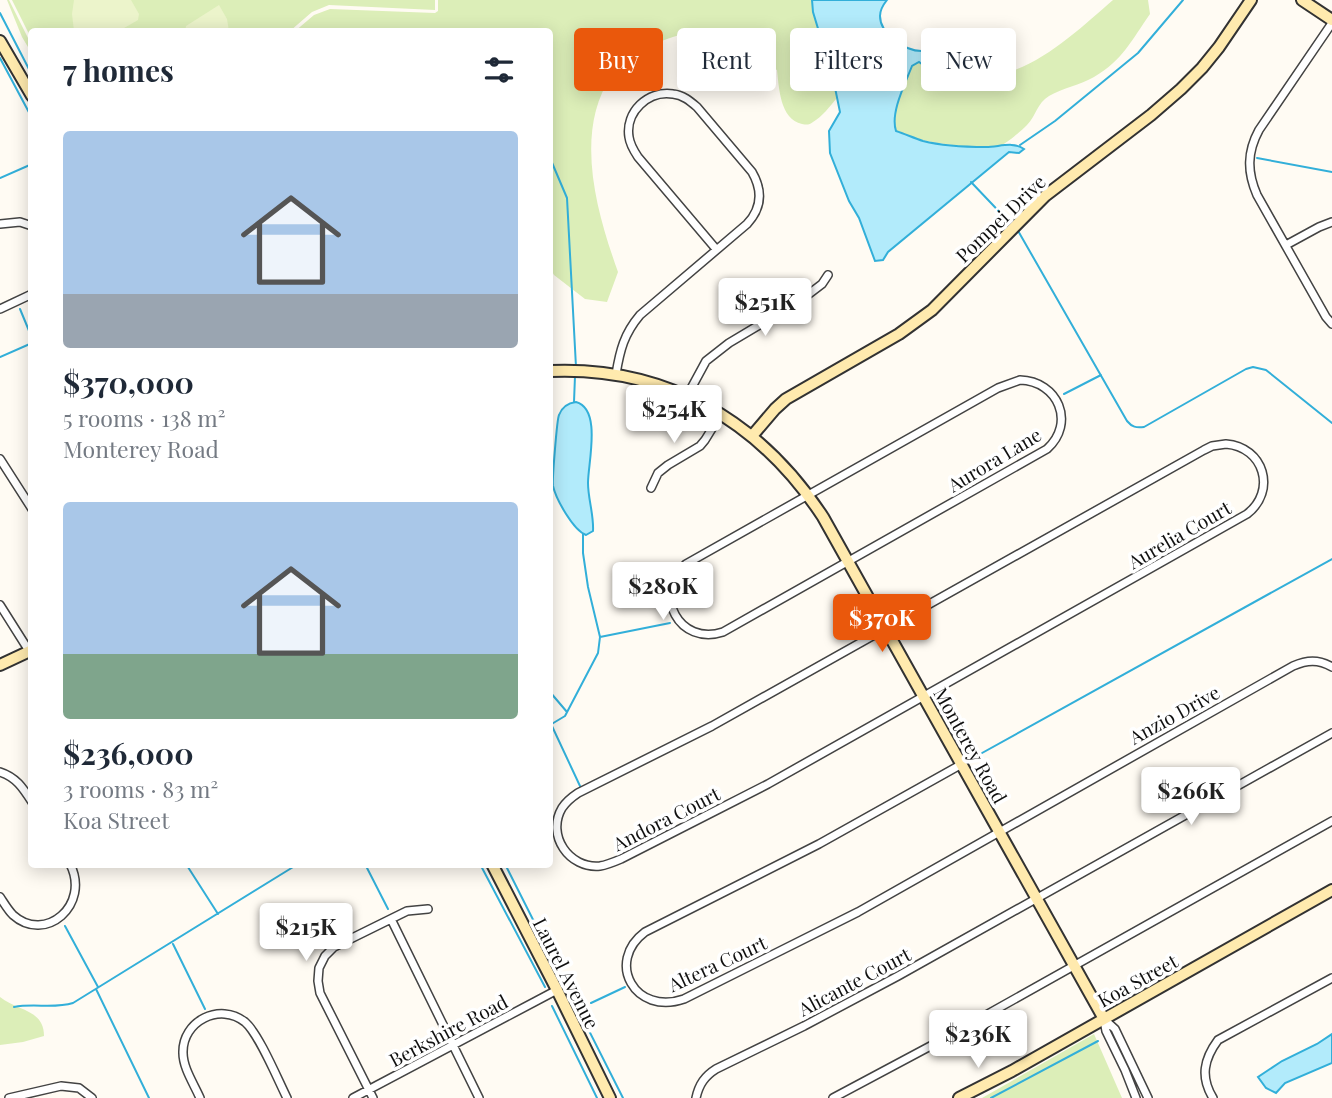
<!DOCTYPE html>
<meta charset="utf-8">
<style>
:root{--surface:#fff;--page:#f2f2f3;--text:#1f2937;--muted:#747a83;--accent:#ea580c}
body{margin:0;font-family:"Playfair Display",serif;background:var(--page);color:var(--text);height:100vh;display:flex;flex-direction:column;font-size:26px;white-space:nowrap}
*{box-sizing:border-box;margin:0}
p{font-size:23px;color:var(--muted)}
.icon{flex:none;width:38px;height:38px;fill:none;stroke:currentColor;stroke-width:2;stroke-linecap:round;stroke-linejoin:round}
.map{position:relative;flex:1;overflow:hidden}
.sheet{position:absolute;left:28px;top:28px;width:525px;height:840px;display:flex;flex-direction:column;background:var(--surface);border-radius:7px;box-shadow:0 4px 18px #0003}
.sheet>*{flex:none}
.top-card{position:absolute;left:574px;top:28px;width:653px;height:63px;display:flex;gap:14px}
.price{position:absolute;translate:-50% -60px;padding:0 16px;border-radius:7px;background:#fff;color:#222;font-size:23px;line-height:46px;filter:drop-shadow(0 2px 4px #0008)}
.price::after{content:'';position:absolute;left:50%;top:42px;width:21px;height:16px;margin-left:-10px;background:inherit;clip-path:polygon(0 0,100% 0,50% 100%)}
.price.on{background:var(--accent);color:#fff}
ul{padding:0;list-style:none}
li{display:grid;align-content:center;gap:14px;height:371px;padding:0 35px}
li span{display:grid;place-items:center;height:217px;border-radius:7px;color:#555}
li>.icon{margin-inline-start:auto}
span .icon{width:126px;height:126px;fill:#fffc;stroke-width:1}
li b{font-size:30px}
h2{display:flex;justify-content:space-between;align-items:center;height:84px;padding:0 35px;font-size:30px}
.chip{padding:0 24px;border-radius:7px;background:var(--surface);box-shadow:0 4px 18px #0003;font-size:24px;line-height:63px}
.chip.on{background:var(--accent);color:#fff}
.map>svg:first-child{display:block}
.green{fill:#dceeb8}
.pitch{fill:#ecf4cb}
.water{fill:#b2ebfb;stroke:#32afd9;stroke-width:2}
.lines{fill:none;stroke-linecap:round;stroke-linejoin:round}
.stream{stroke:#32afd9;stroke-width:2}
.street-casing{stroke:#434343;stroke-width:10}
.secondary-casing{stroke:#323232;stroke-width:14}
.street{stroke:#fff;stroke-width:7}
.secondary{stroke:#ffeaae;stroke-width:10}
.labels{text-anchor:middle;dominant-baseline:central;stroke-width:7;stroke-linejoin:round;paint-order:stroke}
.street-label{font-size:19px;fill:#101010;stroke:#fff}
</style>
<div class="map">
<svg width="1332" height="1098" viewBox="0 0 1332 1098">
<rect width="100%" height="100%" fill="#fffbf3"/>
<!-- green -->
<path class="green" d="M7,0H9L31,44V52L22,37Z
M12,0H435V10L329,5L312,12L290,31L32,32L31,38Z
M438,0H812L813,12L833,78L837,98C830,106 822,117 813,122C809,125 807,125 802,124C780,119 779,88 777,70C753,58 746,55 720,61L709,42L700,32C680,33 667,39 649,46C643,49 635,51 629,54C622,59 617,68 612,75C573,132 597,213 618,272L607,302L585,299L554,275L550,268V32H294L314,15L330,9L435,13L438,11Z
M1113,0H1148L1150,14C1131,41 1123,60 1094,77C1080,85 1063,88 1049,96C1037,103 1036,116 1027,125C1021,131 1008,142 1002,145C987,151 943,144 927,141C917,139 906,135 896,131C890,111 905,85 912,66L919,62L929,64L928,60L938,61L953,57L978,71L981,77C1031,76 1077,31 1113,0Z
M0,997C17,1011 44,1009 44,1036L23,1042L0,1045Z
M1094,1034L1122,1098H982Z"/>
<!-- pitch -->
<path class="pitch" d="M74,0H131L139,14L138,20L119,31H74L72,14Z
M219,5L227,19L229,31H185L186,26Z"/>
<!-- water -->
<path class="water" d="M812,0H887C883,5 880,10 880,16C880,34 906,52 923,51L927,56L929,64L926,67L919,62L912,66C905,84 890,113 896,131C905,134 914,138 923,141C943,146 966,147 986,147C999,147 1013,141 1024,149L1019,153L1009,152L888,252L883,260L875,261L859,218L849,201L830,153L829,131L840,112L833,78L813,12Z
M576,402C602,409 588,463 588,483C588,499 594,515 593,531L586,535C573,530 556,499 553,486C552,481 557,419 559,415C562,407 568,403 576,402Z
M1332,1034V1063L1285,1083L1276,1093L1266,1088L1258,1077L1282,1061L1317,1044Z"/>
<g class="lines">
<!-- stream -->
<path class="stream" d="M0,13L32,75
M328,32L339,30L371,32
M0,58L32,118
M1020,145L1055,121L1138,53L1183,0
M550,158L567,198L576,367
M1257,158L1332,172
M0,178L32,164
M971,182L1010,223
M1017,229L1127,421C1132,427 1136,428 1144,427L1246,369L1253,367L1266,370L1332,423
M20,309L32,338
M0,357L32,343
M1064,394L1101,375
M574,402L575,376
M600,637L670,623
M550,692L567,712
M551,724L580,786
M550,725L565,716L598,653L600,637L588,587L583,553V534
M973,758L1332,559
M186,864L218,914
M365,864L388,909
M480,864L545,987
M505,864L567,987
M65,926L98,987
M173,944L205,1009
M96,989L149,1098
M574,1001L623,1098
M591,1003L625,987
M552,1006L597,1098
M14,1007C34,1003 54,1009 73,1003L298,864
M991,1098L1098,1041"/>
<defs>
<path id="street" d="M1332,23L1259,130C1247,152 1247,172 1257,195L1326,317L1332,324
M0,224L20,222L32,226
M1286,245L1319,227L1332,222
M0,309L32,294
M616,374C620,350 624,334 640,315L747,224C762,208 763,191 752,172L697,107C690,101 683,95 673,94C648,90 625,112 629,137C630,145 634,151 638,157L716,249
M1020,380C1058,381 1076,423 1047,449L723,632C679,646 652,595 686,564L998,388Z
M687,396L706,361L729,343L801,300L822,284L828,275
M1226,444C1264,447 1277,491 1247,514L768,784L621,859C614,862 607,865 600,866C569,869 546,835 562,808C566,802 572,797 578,793L712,726L1204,450L1212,446Z
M0,459L32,509
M651,488L658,473L668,465L700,446L705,440L721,414
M0,605L31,654
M962,764L819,844L645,932C605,962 635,1016 684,999L858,912L1293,666C1307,660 1318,659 1332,667
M0,772C16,777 23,788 32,802
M0,897C4,903 8,910 13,915C45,944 91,905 70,864
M391,919L479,1098
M1104,1019L1115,1029L1148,1098
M1104,1020L1106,1031L1125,1070L1136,1098
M9,1098L61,1086L79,1088L92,1098
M200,1098C194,1084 183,1068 183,1053C182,1021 220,1002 245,1022C259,1034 278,1080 287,1098
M353,1098L557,990
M373,1098L320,993L318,981L319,968L325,956L334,947L407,911L428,909
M696,1098C699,1084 705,1076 716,1069L804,1026L898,976L1332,733
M833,1098L938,1042L1332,821
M1213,1098C1200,1077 1204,1059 1218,1040L1332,978"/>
<path id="secondary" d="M1302,0L1332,20
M0,41L32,96
M550,371C667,366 760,421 823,517L1104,1019
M752,436L775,409L786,399L899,334L932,310L1045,196L1151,115L1181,89L1202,68L1219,47L1251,0
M0,665L32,650
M492,864L557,990L610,1098
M959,1098L1012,1071L1332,890"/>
</defs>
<!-- street casing -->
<use href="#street" class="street-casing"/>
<!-- secondary casing -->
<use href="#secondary" class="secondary-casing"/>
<!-- street -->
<use href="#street" class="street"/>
<!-- secondary -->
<use href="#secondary" class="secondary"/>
</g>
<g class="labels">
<!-- street labels -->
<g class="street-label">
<text transform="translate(1000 218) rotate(-44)">Pompei Drive</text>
<text transform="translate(994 459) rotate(-31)">Aurora Lane</text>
<text transform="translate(1179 534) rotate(-30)">Aurelia Court</text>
<text transform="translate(1174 714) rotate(-29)">Anzio Drive</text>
<text transform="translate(971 745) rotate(61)">Monterey Road</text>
<text transform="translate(666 818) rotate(-27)">Andora Court</text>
<text transform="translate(717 963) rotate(-25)">Altera Court</text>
<text transform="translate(567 973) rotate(63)">Laurel Avenue</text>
<text transform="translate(1137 980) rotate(-29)">Koa Street</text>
<text transform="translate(854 981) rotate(-28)">Alicante Court</text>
<text transform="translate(448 1030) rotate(-28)">Berkshire Road</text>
</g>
</g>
</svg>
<b class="price" style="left:765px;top:338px">$251K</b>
<b class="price" style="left:674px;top:445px">$254K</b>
<b class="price" style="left:663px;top:622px">$280K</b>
<b class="price on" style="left:882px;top:654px">$370K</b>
<b class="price" style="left:1191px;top:827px">$266K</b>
<b class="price" style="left:306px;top:963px">$215K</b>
<b class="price" style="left:978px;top:1070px">$236K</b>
<div class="top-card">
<a class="chip on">Buy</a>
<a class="chip">Rent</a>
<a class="chip">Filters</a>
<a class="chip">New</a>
</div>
<section class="sheet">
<h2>7 homes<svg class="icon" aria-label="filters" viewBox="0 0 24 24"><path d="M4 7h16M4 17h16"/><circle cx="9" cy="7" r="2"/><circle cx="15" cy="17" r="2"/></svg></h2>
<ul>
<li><span style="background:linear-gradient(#a9c7e8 75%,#9aa5b1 0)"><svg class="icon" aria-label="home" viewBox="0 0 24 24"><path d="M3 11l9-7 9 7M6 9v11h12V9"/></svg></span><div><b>$370,000</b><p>5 rooms · 138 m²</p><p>Monterey Road</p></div></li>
<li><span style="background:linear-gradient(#a9c7e8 70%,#7fa58c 0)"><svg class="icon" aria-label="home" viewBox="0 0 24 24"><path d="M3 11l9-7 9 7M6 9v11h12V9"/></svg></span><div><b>$236,000</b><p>3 rooms · 83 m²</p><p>Koa Street</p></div></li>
</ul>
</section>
</div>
